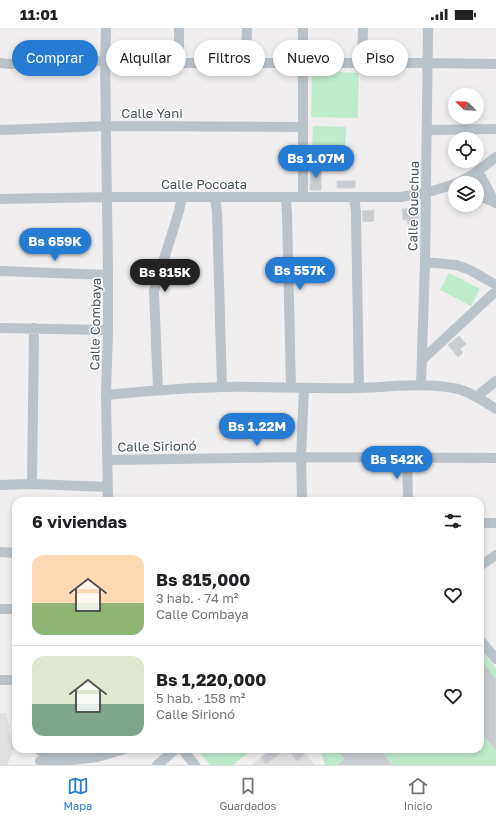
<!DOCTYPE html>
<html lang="es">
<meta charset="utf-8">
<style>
:root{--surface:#fff;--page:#f6f6f6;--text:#202124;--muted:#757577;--line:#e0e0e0;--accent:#267cd2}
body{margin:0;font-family:"Golos Text",sans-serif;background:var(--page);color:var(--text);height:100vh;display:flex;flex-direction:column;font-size:15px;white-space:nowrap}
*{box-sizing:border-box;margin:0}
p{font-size:13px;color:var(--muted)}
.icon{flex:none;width:22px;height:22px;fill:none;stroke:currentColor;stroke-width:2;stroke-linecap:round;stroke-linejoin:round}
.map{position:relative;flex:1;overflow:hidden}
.side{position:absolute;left:12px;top:469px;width:472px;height:256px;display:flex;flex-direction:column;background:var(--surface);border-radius:12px;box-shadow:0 2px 6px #0003}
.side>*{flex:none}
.top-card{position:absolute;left:12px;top:12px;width:472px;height:36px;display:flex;gap:8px}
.needle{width:26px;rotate:293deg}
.buttons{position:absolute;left:448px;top:60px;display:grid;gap:8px}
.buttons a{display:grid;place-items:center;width:36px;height:36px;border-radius:50%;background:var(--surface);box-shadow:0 2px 6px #0003;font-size:20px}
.price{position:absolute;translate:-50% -34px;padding:0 9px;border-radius:14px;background:var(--accent);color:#fff;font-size:13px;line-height:26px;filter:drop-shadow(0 1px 2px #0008)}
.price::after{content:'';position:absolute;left:50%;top:24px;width:12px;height:9px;margin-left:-6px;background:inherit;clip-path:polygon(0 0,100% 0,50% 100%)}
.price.active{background:#222;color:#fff}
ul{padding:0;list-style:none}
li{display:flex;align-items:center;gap:12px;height:100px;padding:0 20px}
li+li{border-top:1px solid var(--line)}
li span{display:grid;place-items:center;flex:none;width:112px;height:80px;border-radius:12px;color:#555}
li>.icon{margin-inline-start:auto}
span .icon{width:48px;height:48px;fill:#fffc;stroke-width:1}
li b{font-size:17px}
h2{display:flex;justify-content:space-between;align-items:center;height:48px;padding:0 20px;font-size:17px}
.chip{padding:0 14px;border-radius:18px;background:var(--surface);box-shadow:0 2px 6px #0003;font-size:14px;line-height:36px}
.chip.active{background:var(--accent);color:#fff}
.status{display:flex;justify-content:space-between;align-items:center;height:28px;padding:0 20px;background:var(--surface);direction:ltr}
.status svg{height:11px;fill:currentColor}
.tabs{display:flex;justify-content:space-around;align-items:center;height:56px;border-top:1px solid var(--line);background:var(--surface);font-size:11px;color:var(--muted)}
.tabs a{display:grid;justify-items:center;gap:2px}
.tabs .active{color:var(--accent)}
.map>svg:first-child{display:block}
.education{fill:#e1dfdf}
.green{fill:#bfebcd}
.building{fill:#c8cbd0;stroke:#d2d4d9}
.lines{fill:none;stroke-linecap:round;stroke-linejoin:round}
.minor{stroke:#bac3ca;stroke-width:10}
.labels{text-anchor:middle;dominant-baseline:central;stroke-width:3;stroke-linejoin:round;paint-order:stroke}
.street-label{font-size:13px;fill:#47525a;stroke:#fff}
</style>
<div class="status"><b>11:01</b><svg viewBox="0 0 49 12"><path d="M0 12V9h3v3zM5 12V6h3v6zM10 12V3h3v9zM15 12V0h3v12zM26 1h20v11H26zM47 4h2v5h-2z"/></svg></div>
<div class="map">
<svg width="496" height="737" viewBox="0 0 496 737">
<rect width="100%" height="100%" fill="#f0eeee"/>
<!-- education -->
<path class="education" d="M0,685H6L14,721L7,737H0Z
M270,721H302L315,737H251Z"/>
<!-- green -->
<path class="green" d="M312,43L359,45L358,90L311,89Z
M313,98L346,99L345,120L312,119Z
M449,245L480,261L471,278L440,262Z
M480,621L496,640V737H325L320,721H480Z
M197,721H253L233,737H210Z"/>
<!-- building -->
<path class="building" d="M311,140H321V162H310Z
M337,153H355V160H337Z
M418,180L419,195L407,196V192H403L402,181Z
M374,182V193L363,194L362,183Z
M459,308L466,316L460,321L463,325L458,329L448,317Z
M480,631L496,651V722L480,703Z
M271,721H286L266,736L261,730L272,722Z
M288,721H299L304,727L297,733Z
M336,721H379L392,737H337L345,731Z"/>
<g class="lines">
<!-- minor -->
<path class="minor" d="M106,0L105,33L108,247V302L106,367L108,473
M179,0V35
M0,35L9,36L105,33L179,35H428L496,36
M246,35L247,0
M362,35L363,0
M0,102L107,98L303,99
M427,102L496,101
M478,143L495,175
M457,155L474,146L496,129
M477,167L496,175
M215,169L217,185L222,359
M286,169L287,186L291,359
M303,169V0
M354,169L356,185L359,360
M0,171L107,169H401L425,165L455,156
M425,234L456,237L470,242L496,257
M0,243L108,247
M0,300L108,302
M423,331L496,263
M421,357L425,234L428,0
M158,362L154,263L179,183L182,169
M106,367C145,363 183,360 222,359C267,358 313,361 358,360C392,359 425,354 458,361C471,364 485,374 496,381
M476,369L496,353
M407,430L408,473
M107,432L301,429L496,430
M32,456L34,300
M0,457L32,456L107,459
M302,473L301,429L304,360
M480,495H496
M0,524L16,525
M480,538L496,527
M0,581H16
M480,612L496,631
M0,652H16
M182,721L195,737
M40,723H64L94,721
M40,733L72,732L97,729L125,721
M157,737L176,721"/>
</g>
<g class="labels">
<!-- street labels -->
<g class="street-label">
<text x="152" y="85">Calle Yani</text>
<text x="204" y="156">Calle Pocoata</text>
<text transform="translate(413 178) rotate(-89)">Calle Quechua</text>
<text transform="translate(95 296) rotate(-89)">Calle Combaya</text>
<text transform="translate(157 418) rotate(-1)">Calle Sirionó</text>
</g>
</g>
</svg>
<div class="buttons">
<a><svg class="needle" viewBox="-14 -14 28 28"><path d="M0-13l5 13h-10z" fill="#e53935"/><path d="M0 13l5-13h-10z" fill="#757577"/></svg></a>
<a><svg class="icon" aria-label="locate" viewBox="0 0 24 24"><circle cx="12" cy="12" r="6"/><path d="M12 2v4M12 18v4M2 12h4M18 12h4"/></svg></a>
<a><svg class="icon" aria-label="layers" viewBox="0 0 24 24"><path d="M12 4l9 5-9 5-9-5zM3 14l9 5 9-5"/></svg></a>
</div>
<b class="price" style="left:316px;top:151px">Bs 1.07M</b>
<b class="price" style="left:55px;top:234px">Bs 659K</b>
<b class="price" style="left:300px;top:263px">Bs 557K</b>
<b class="price active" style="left:165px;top:265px">Bs 815K</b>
<b class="price" style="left:257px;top:419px">Bs 1.22M</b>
<b class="price" style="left:397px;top:452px">Bs 542K</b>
<div class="top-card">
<a class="chip active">Comprar</a>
<a class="chip">Alquilar</a>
<a class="chip">Filtros</a>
<a class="chip">Nuevo</a>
<a class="chip">Piso</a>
</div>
<section class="side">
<h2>6 viviendas<svg class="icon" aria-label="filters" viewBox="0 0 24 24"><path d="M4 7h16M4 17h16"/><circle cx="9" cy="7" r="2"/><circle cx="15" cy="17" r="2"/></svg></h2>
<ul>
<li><span style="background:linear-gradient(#ffd9b3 60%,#8fb573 0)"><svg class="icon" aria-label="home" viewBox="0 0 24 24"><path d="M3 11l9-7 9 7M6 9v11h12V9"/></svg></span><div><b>Bs 815,000</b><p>3 hab. · 74 m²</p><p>Calle Combaya</p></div><svg class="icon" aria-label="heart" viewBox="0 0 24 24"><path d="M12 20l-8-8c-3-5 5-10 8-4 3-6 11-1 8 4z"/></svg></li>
<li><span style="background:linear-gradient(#dfe7d0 60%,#7fa58c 0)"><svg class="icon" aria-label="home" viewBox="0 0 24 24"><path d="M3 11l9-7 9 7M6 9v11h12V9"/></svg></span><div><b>Bs 1,220,000</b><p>5 hab. · 158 m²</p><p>Calle Sirionó</p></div><svg class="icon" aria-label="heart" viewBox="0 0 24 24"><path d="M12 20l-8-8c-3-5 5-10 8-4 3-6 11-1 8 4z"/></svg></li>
</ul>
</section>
</div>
<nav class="tabs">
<a class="active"><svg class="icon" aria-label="map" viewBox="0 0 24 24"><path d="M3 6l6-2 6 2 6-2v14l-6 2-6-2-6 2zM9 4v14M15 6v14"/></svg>Mapa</a>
<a><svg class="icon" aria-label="saved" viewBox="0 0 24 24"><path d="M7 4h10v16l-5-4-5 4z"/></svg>Guardados</a>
<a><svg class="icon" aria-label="home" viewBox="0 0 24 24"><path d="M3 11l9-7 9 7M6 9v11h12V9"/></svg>Inicio</a>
</nav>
